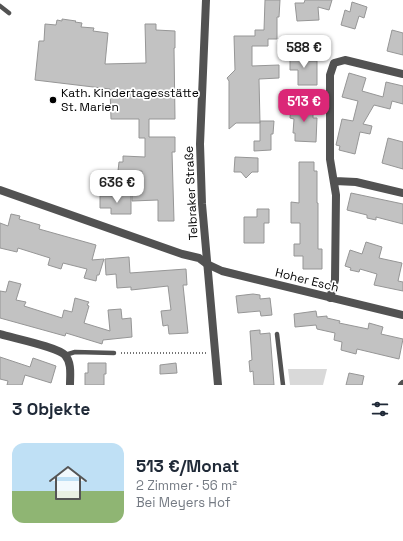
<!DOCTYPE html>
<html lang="de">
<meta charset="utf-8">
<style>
:root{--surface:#fff;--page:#f2f2f3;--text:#1f2937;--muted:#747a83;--accent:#db2777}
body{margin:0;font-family:"Space Grotesk",sans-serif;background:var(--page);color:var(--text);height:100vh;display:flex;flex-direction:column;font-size:15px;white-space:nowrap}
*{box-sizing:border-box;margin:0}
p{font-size:13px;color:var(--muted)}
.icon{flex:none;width:22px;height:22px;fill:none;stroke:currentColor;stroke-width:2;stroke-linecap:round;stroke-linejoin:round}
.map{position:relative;height:385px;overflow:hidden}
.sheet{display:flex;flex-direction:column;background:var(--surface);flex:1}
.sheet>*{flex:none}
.price{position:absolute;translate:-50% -34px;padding:0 9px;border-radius:8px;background:#fff;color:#222;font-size:13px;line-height:26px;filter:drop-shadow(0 1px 2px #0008)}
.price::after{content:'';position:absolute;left:50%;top:24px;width:12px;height:9px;margin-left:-6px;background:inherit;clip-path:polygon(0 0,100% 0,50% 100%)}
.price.active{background:var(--accent);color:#fff}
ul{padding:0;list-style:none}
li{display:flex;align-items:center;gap:12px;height:100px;padding:0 12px}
li span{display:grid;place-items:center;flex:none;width:112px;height:80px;border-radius:12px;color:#555}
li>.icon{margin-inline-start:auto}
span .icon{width:48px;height:48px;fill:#fffc;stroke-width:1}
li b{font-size:17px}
h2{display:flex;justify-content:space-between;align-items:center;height:48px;padding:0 12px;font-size:17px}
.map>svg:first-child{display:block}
.green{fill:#d9d9d9}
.building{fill:#c2c2c2;stroke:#969696}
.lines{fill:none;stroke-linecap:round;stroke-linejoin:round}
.path{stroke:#747474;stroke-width:2;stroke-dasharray:1 2;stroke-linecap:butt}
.service{stroke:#525252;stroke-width:4.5}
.minor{stroke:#525252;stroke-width:8}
.tertiary{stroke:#525252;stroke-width:8}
.poi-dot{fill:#000;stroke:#fff;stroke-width:1.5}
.labels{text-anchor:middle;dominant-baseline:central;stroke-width:3.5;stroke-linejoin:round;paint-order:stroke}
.poi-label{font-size:12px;fill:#000;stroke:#fff;text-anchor:start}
.street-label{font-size:12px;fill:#000;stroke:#fff}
</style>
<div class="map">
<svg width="403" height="385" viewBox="0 0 403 385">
<rect width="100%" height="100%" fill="#fff"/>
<!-- green -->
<path class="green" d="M288,369H327L323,385H290Z"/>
<!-- building -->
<path class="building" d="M265,0H280L279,17H277V39H268V46H252V66L279,65V78L259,79L260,123H236L229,129V81L227,78L235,70L234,36H255V30H264Z
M305,0H332L329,10L318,7L319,20L297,21L295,3H304Z
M352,2L367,7L364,18L359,16L355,29L341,25L345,10L350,12Z
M62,19L76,21L75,22L82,23L81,27L94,28L93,31L108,33L105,64L146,63L145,24H156V30L175,31V48H174L175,119H149V137H175V152H172L174,221H158V200L132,201V189H143L142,171H118L119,162H123V156L145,157V138H139V119H111L110,89L35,80L39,41H44L45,24L56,25L57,20L62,21Z
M392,30L403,33V55L387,51Z
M290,51H303V61H317V85H298V70H290Z
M349,73L366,78L362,91L383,97L386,82L403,86V104L392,101L390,109L374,105L363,124L372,126L370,134L360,132L355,154L339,150L340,146L336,145L342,119L353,121L358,101L342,97Z
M291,104H313V118H317L316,142L295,141V133H293L294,119L290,118Z
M260,121H274L273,134H271V150L254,151V141H260Z
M388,138L403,142V169L382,163Z
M235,157L258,158V172H252L246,178L241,172H234Z
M299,162H314V171H317V203H318V249H322V269H303V256H294V244H300V223H291V202L299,203Z
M351,193L403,204V224L376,217V220L367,218V215L347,210Z
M112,194H131V214H111V208H100V196H112Z
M257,209H269V223H264V243H244V217H257Z
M11,214L20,216L19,219L40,225L39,229L96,245L92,260L104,259L99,275H97L96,281L84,278L87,269L63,263L61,269L48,265L50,258L18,248L17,252L0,248V223L8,226Z
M366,242L382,247L379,258L402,263L398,281L403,282V291L374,285L377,274L360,269L359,272L350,270L351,268L345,266L350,250L362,254Z
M129,257L130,273L186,269L187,285H183L188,333L169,334L168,325L163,326L161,311L171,310L168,286L131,290V287L117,288L116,274L106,275L105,259Z
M9,281L21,284L16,300L26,302L24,306L62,318L64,310L72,312L75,298L89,302L87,305L89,306L84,323L110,331L108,310L121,309L122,319L131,318L132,337L103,340L102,344L66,333L65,336L0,318V291L6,292Z
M253,294L260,295V299L270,298L272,315L261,316L260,311L238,313L236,296Z
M316,311L317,317L327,316V318L340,321L339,323L368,329L369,323L383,327L381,334L403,339L399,359L357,349L356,354L341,350L342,342L334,340L335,333L317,329L316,325L295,327L294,314Z
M260,330V334L270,333L274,385H254L253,371L250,372L249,361L252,360L250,331Z
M0,357L30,367L33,358L56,366L51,383L25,375L22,385H7L8,381L0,379Z
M88,363H106V374H104V385H85V373H88Z
M176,363L177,373L160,374V365Z
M349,373L364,376L362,385H346Z"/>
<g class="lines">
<!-- path -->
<path class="path" d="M121,353H206"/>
<!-- service -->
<path class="service" d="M0,6L9,13
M277,334L283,385
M65,355L75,352L114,353"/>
<!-- minor -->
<path class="minor" d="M335,181L356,182L403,193
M0,190L182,254L199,258L207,264L222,271L403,315
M330,298L335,280L336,195L330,159V75L334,63L345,60L403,74
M0,334C13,338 58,347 65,355C72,363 70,375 70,385
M402,385L403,384"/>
<!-- tertiary -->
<path class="tertiary" d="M206,0L200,144L202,204L218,385"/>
</g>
<!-- markers -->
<circle class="poi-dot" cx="53" cy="100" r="4"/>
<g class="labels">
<!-- poi labels -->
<g class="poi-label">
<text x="61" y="93">Kath. Kindertagesstätte<tspan x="61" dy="14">St. Marien</tspan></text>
</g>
<!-- street labels -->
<g class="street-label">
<text transform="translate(191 193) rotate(-93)">Telbraker Straße</text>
<text transform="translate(307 280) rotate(14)">Hoher Esch</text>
</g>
</g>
</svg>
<b class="price" style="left:304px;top:69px">588 €</b>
<b class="price active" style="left:304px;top:123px">513 €</b>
<b class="price" style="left:117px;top:204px">636 €</b>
</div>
<section class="sheet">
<h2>3 Objekte<svg class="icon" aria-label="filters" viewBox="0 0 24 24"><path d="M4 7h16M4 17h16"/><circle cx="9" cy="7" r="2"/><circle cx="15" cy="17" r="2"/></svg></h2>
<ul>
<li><span style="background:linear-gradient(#bfe0f5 60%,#8fb573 0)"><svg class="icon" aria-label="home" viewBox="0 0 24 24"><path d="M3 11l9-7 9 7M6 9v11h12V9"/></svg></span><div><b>513 €/Monat</b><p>2 Zimmer · 56 m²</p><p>Bei Meyers Hof</p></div></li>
</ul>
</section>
